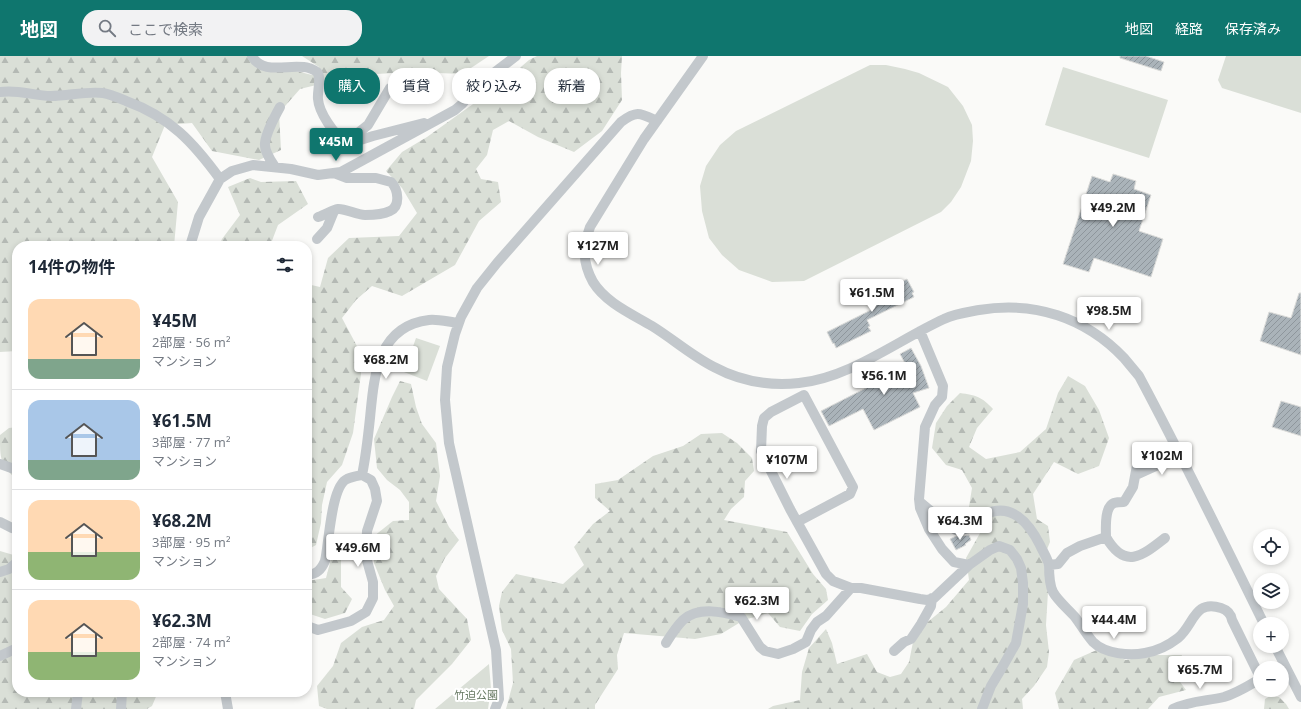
<!DOCTYPE html>
<html lang="ja">
<meta charset="utf-8">
<style>
:root{--surface:#fff;--page:#f2f2f3;--text:#1f2937;--muted:#747a83;--line:#e0e1e3;--accent:#0f766e}
body{margin:0;font-family:"Open Sans","Noto Sans JP",sans-serif;background:var(--page);color:var(--text);height:100vh;display:flex;flex-direction:column;font-size:15px;white-space:nowrap}
*{box-sizing:border-box;margin:0}
p{font-size:13px;color:var(--muted)}
.icon{flex:none;width:22px;height:22px;fill:none;stroke:currentColor;stroke-width:2;stroke-linecap:round;stroke-linejoin:round}
.map{position:relative;flex:1;overflow:hidden}
.drawer{position:absolute;left:12px;top:185px;width:300px;height:456px;display:flex;flex-direction:column;background:var(--surface);border-radius:16px;box-shadow:0 2px 6px #0003}
.drawer>*{flex:none}
.guide{position:absolute;left:324px;top:12px;width:380px;height:36px;display:flex;gap:8px}
.fabs{position:absolute;left:1253px;top:473px;display:grid;gap:8px}
.fabs a{display:grid;place-items:center;width:36px;height:36px;border-radius:50%;background:var(--surface);box-shadow:0 2px 6px #0003;font-size:20px}
.price{position:absolute;translate:-50% -34px;padding:0 9px;border-radius:4px;background:#fff;color:#222;font-size:13px;line-height:26px;filter:drop-shadow(0 1px 2px #0008)}
.price::after{content:'';position:absolute;left:50%;top:24px;width:12px;height:9px;margin-left:-6px;background:inherit;clip-path:polygon(0 0,100% 0,50% 100%)}
.price.active{background:var(--accent);color:#fff}
ul{padding:0;list-style:none}
li{display:flex;align-items:center;gap:12px;height:100px;padding:0 16px}
li+li{border-top:1px solid var(--line)}
li span{display:grid;place-items:center;flex:none;width:112px;height:80px;border-radius:12px;color:#555}
li>.icon{margin-inline-start:auto}
span .icon{width:48px;height:48px;fill:#fffc;stroke-width:1}
li b{font-size:17px}
h2{display:flex;justify-content:space-between;align-items:center;height:48px;padding:0 16px;font-size:17px}
.tag{padding:0 14px;border-radius:16px;background:var(--surface);box-shadow:0 2px 6px #0003;font-size:14px;line-height:36px}
.tag.active{background:var(--accent);color:#fff}
header{display:flex;align-items:center;gap:24px;box-sizing:border-box;height:56px;padding:0 20px;background:var(--accent);color:#fff}
header strong{font-size:19px}
nav{display:flex;gap:22px;margin-inline-start:auto;font-size:14px}
.search{width:280px;height:36px;background:var(--page);display:flex;align-items:center;gap:10px;box-sizing:border-box;padding:0 14px;border-radius:16px;color:var(--muted);font-size:15px}
.map>svg:first-child{display:block}
.green{fill:#dadfd7}
.forest{fill:url(#forest-firs)}
.building{fill:url(#building-hatch);stroke:#dcdcda}
.lines{fill:none;stroke-linecap:round;stroke-linejoin:round}
.minor{stroke:#c3c8cc;stroke-width:10}
.labels{text-anchor:middle;dominant-baseline:central;stroke-width:4;stroke-linejoin:round;paint-order:stroke}
.park-label{font-size:11px;fill:#687a64;stroke:#fff}
</style>
<header>
<strong>地図</strong>
<div class="search"><svg class="icon" aria-label="search" viewBox="0 0 24 24"><circle cx="10" cy="10" r="6"/><path d="M15 15l6 6"/></svg>ここで検索</div>
<nav><a>地図</a><a>経路</a><a>保存済み</a></nav>
</header>
<div class="map">
<svg width="1301" height="653" viewBox="0 0 1301 653">
<defs>
<pattern id="forest-firs" width="22" height="20" patternUnits="userSpaceOnUse"><rect width="22" height="20" fill="#dadfd7"/><path d="M5 1l3.5 6h-7zM16 11l3.5 6h-7z" fill="#b4b9b4"/></pattern>
<pattern id="building-hatch" width="6" height="6" patternUnits="userSpaceOnUse"><rect width="6" height="6" fill="#aab3b9"/><path d="M-1 1l2-2M0 6l6-6M5 7l2-2" fill="none" stroke="#8e969c"/></pattern>
</defs>
<rect width="100%" height="100%" fill="#fafaf8"/>
<!-- green -->
<path class="green" d="M1226,0H1301V57L1222,32L1218,24Z
M870,9H886L905,13L919,17L948,31L963,50L972,69L973,85L971,105L961,131L951,146L941,156L804,225L772,226L739,214L722,199L709,182L702,155L700,130L706,110L720,89L736,75Z
M1063,11L1168,44L1149,102L1045,69Z
M416,282L440,290L427,325L404,316Z
M489,608L491,633L488,653H435Z"/>
<!-- forest -->
<path class="forest" d="M0,0H251L261,6L312,19L316,18L319,16V11L302,0H489L462,18L414,16L357,19L300,33L279,57L281,94L259,104L212,95L192,67L165,69L152,101L178,146L174,190H17V295L0,296Z
M537,0H622L621,17L622,44L602,75L574,96L538,81L509,65L493,74L487,99L476,113L481,123L498,126L501,146L479,165L455,209L402,240L372,230L356,244L342,262L359,294L361,318L353,377L342,409L327,426L322,449L321,467L316,489L307,494V386L311,383L310,340L307,339V228L320,231L328,202L349,182L399,180L417,157L402,132L386,115L402,96L427,81L501,28L529,4Z
M250,122L261,126L296,125L308,148L278,169L270,190H219L222,183L240,159L228,131Z
M1068,320L1085,330L1099,354L1109,382L1099,410L1078,418L1054,406L1033,438L1037,463L1048,470L1050,486L1043,503L1048,536L1046,569L1049,596L1047,611L1034,630L1022,643L1023,653H768L773,650L800,644L802,616L809,592L826,573L832,587L837,608L867,598L877,616L890,621L901,618L909,606L913,586L924,569L946,551L969,524L966,502L984,470L968,457L972,432L962,414L946,409L932,392L936,367L947,350L960,337C976,339 982,341 993,353L977,372L969,391L986,403L1020,396L1046,373L1058,337Z
M400,325L411,328L416,351L422,368L436,387L440,420L436,445L449,471L459,484L445,502L436,520L439,533L467,563L471,584L452,608L416,644L414,653H327L319,650L317,630L333,610L341,587L362,571L384,564L394,550L385,534L374,507V480L393,465L409,464V446L400,434L387,424L377,412L374,383L392,341Z
M17,371V424C0,408 0,404 0,379L9,372Z
M722,377L737,387L752,402L754,415L745,425L744,441L731,453L724,464L787,476L813,518L826,533L828,544L812,558L800,575L780,571L768,557L744,564L721,578L695,583L624,577L617,599L618,613L595,649V653H506L513,627L511,593L502,574L499,550L502,536L516,518L563,528L584,509L574,491L593,468L610,455L595,442V428L618,424L653,400L683,390L701,378Z
M0,495L17,500V636H158L152,650L147,653H0Z
M333,495L341,497V531L352,543L345,557L325,563L307,557V525L326,522Z
M1099,593L1126,604L1151,599H1182L1175,619L1186,634L1159,641L1148,653H1059L1055,637L1074,604Z
M1270,640L1279,641L1286,648L1289,653H1264L1265,643Z"/>
<!-- building -->
<path class="building" d="M1120,0H1146L1164,6L1161,15L1120,2Z
M1113,118L1136,125L1134,133L1151,139L1139,175L1163,183L1151,221L1094,202L1089,216L1063,208L1092,120L1110,126Z
M907,223L914,236L912,237L914,241L867,264L870,270L868,271L871,275L836,292L834,287L833,288L827,276L875,252L870,241Z
M1299,237H1301V299L1260,285L1269,256L1291,262Z
M911,292L921,310L929,332L913,337L920,351L874,374L863,353L829,370L821,355L907,311L900,298Z
M1281,345L1301,351V380L1272,371Z
M969,479L971,484L965,488L966,489L956,494L950,483L956,480Z"/>
<g class="lines">
<!-- minor -->
<path class="minor" d="M252,0C263,20 290,7 309,12C311,13 315,14 317,16C322,22 317,35 318,43C319,57 334,78 345,86H354L373,80L424,67
M703,0L644,83L590,171C583,191 582,206 593,226C606,247 632,258 652,270C673,283 692,300 714,311C740,325 770,330 799,327C850,322 898,284 944,263C954,258 968,256 979,254C1034,245 1085,261 1124,302C1129,308 1134,314 1139,320C1183,402 1223,485 1264,568
M0,36C18,33 34,40 51,40C68,40 86,35 103,37C110,38 119,42 126,45C170,61 193,86 220,123
M346,85L358,77L368,69L390,32
M275,111C271,105 264,95 265,87C266,78 275,60 280,51
M318,161C325,159 332,154 338,153C344,152 357,159 365,159C372,159 384,158 390,155C401,150 398,133 391,126L376,122H347L334,117
M317,183L327,172L334,155
M190,190L199,161L220,123L232,115L253,109L291,113L318,119L341,116L455,54L462,48L478,29L516,0
M920,275L943,330L942,341L935,349L925,371L919,443L920,452L929,473L942,493L954,506L969,509L990,494L999,490L1010,494L1017,503L1021,512L1023,527V548L1016,587L1003,610L991,630L982,653
M0,408L17,414
M362,419C366,400 368,381 370,362C374,321 377,270 429,264C438,263 449,266 459,267
M1136,419L1180,399
M920,446L945,467L956,474C963,474 971,473 976,467C979,464 981,461 984,459C1011,445 1029,467 1040,489C1043,496 1047,501 1049,509
M0,466L12,472L17,473
M797,466L850,438L853,431L804,339L771,356L764,362L762,370L761,395L790,453L826,518L833,525L851,532H861L920,543L927,544L934,542L969,509
M1106,481C1106,473 1104,451 1114,447C1117,446 1121,446 1124,446L1133,431L1138,404
M1165,482C1142,500 1125,514 1106,481L1080,490L1067,497L1058,508L1049,509C1049,517 1049,528 1053,536C1058,545 1068,553 1075,561C1081,569 1086,578 1093,586C1105,598 1130,600 1145,597C1157,595 1169,589 1178,582C1194,569 1194,543 1221,552C1227,554 1231,557 1232,564L1260,621
M0,516L9,513L17,506
M307,519C317,518 321,514 325,505C329,488 331,430 347,423C351,421 357,420 362,419L371,424L375,433L377,445L367,475L366,501L373,526V542L366,556L351,565L318,574L307,570
M666,587C671,579 676,571 683,564C699,550 723,556 741,561L760,591L765,595L778,598L793,593L806,586L811,574L817,566L826,560L851,532
M1275,590L1301,641
M894,595L904,586L911,583L921,568L931,550L932,542
M0,600L17,592
M225,636L228,653
M76,653L78,636
M121,653L122,636
M495,653L499,643L496,594L449,387L445,344L447,311L455,278L461,261L477,232L497,207L621,66C637,54 640,57 657,65
M1173,653C1188,645 1207,645 1224,641C1237,637 1248,630 1260,623"/>
</g>
<g class="labels">
<!-- park labels -->
<g class="park-label">
<text x="476" y="638">竹迫公園</text>
</g>
</g>
</svg>
<div class="fabs">
<a><svg class="icon" aria-label="locate" viewBox="0 0 24 24"><circle cx="12" cy="12" r="6"/><path d="M12 2v4M12 18v4M2 12h4M18 12h4"/></svg></a>
<a><svg class="icon" aria-label="layers" viewBox="0 0 24 24"><path d="M12 4l9 5-9 5-9-5zM3 14l9 5 9-5"/></svg></a>
<a>+</a>
<a>−</a>
</div>
<b class="price active" style="left:336px;top:106px">¥45M</b>
<b class="price" style="left:1113px;top:172px">¥49.2M</b>
<b class="price" style="left:598px;top:210px">¥127M</b>
<b class="price" style="left:872px;top:257px">¥61.5M</b>
<b class="price" style="left:1109px;top:275px">¥98.5M</b>
<b class="price" style="left:386px;top:324px">¥68.2M</b>
<b class="price" style="left:884px;top:340px">¥56.1M</b>
<b class="price" style="left:1162px;top:420px">¥102M</b>
<b class="price" style="left:787px;top:424px">¥107M</b>
<b class="price" style="left:960px;top:485px">¥64.3M</b>
<b class="price" style="left:358px;top:512px">¥49.6M</b>
<b class="price" style="left:757px;top:565px">¥62.3M</b>
<b class="price" style="left:1114px;top:584px">¥44.4M</b>
<b class="price" style="left:1200px;top:634px">¥65.7M</b>
<div class="guide">
<a class="tag active">購入</a>
<a class="tag">賃貸</a>
<a class="tag">絞り込み</a>
<a class="tag">新着</a>
</div>
<section class="drawer">
<h2>14件の物件<svg class="icon" aria-label="filters" viewBox="0 0 24 24"><path d="M4 7h16M4 17h16"/><circle cx="9" cy="7" r="2"/><circle cx="15" cy="17" r="2"/></svg></h2>
<ul>
<li><span style="background:linear-gradient(#ffd9b3 75%,#7fa58c 0)"><svg class="icon" aria-label="home" viewBox="0 0 24 24"><path d="M3 11l9-7 9 7M6 9v11h12V9"/></svg></span><div><b>¥45M</b><p>2部屋 · 56 m²</p><p>マンション</p></div></li>
<li><span style="background:linear-gradient(#a9c7e8 75%,#7fa58c 0)"><svg class="icon" aria-label="home" viewBox="0 0 24 24"><path d="M3 11l9-7 9 7M6 9v11h12V9"/></svg></span><div><b>¥61.5M</b><p>3部屋 · 77 m²</p><p>マンション</p></div></li>
<li><span style="background:linear-gradient(#ffd9b3 65%,#8fb573 0)"><svg class="icon" aria-label="home" viewBox="0 0 24 24"><path d="M3 11l9-7 9 7M6 9v11h12V9"/></svg></span><div><b>¥68.2M</b><p>3部屋 · 95 m²</p><p>マンション</p></div></li>
<li><span style="background:linear-gradient(#ffd9b3 65%,#8fb573 0)"><svg class="icon" aria-label="home" viewBox="0 0 24 24"><path d="M3 11l9-7 9 7M6 9v11h12V9"/></svg></span><div><b>¥62.3M</b><p>2部屋 · 74 m²</p><p>マンション</p></div></li>
</ul>
</section>
</div>
